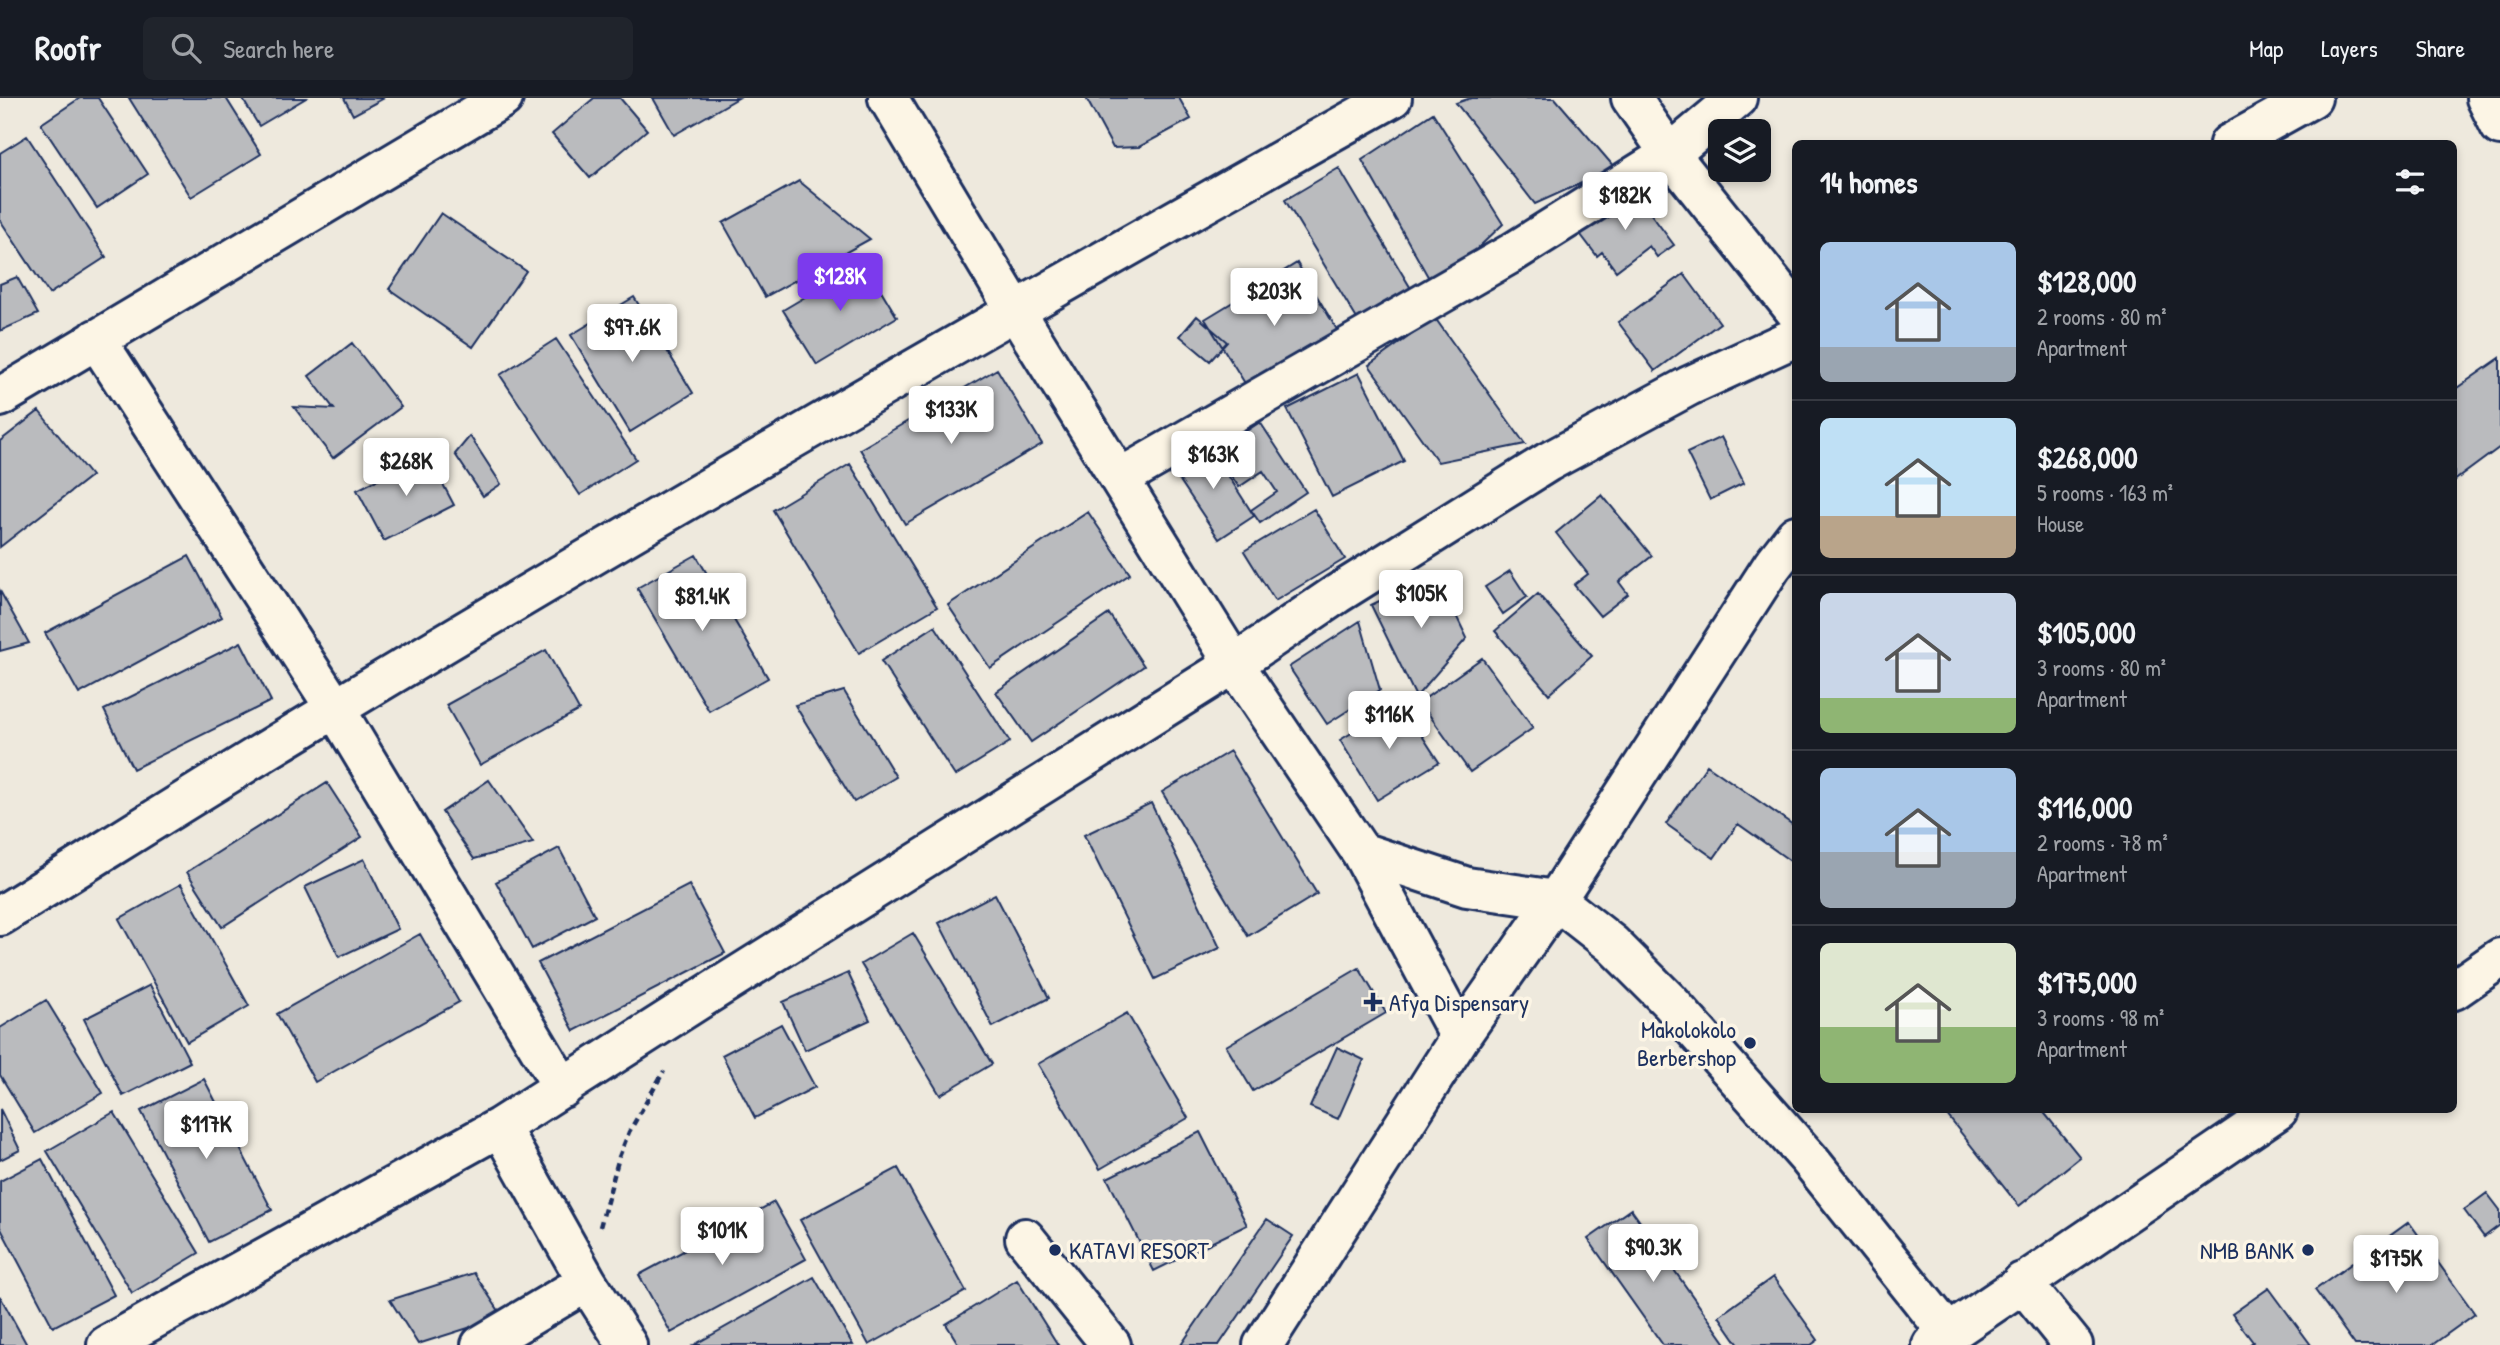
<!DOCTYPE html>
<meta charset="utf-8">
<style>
:root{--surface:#171b24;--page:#20242c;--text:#f1f3f6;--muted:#9ea1a6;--line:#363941;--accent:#7c3aed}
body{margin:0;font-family:"Patrick Hand",sans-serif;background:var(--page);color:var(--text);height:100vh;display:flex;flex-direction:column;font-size:26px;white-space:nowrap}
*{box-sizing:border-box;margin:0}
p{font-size:23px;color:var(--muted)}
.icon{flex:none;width:38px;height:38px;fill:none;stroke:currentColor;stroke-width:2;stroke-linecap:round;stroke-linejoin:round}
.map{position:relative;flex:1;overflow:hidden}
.side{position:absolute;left:1792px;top:42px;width:665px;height:973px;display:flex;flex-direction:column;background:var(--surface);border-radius:10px;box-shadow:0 4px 10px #0003}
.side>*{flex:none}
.buttons{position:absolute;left:1708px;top:21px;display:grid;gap:14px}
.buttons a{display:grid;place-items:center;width:63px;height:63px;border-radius:10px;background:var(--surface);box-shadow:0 4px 10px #0003;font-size:35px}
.price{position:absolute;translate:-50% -60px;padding:0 16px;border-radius:7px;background:#fff;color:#222;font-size:23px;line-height:46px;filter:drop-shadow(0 2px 4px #0008)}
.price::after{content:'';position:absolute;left:50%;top:42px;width:21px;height:16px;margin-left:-10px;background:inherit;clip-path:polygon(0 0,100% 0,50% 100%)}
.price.on{background:var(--accent);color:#fff}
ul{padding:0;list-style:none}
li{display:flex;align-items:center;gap:21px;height:175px;padding:0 28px}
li+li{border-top:2px solid var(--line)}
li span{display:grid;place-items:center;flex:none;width:196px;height:140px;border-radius:10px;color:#555}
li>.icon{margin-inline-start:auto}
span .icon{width:84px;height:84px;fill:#fffc;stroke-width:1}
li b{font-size:30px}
h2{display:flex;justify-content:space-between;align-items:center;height:84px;padding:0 28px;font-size:30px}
header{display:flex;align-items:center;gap:42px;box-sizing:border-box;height:98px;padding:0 35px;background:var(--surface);border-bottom:2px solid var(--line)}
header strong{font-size:33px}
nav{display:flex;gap:38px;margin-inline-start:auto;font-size:24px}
.search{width:490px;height:63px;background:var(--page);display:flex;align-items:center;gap:18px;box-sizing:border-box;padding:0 24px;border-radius:10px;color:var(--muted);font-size:26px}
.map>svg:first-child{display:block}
.building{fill:#babbbe;stroke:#1b2f5e;stroke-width:2}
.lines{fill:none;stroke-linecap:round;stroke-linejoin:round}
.minor-casing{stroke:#1b2f5e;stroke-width:44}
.path{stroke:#1b2f5e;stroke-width:4.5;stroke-dasharray:7 5;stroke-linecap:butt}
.minor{stroke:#fcf5e5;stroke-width:38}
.poi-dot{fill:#1b2f5e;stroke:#fcf5e5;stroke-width:2.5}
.labels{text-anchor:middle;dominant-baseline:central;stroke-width:7;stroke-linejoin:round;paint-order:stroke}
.poi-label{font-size:24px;fill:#1b2f5e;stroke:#fcf5e5;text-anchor:start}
</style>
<header>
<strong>Roofr</strong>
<div class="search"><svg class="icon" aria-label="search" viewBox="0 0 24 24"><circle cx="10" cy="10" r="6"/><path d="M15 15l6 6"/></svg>Search here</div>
<nav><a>Map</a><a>Layers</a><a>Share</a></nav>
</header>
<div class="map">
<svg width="2500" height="1247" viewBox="0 0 2500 1247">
<rect width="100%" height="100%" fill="#eee9dd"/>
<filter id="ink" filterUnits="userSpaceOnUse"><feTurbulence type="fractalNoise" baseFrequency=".0143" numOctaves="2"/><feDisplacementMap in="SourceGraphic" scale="14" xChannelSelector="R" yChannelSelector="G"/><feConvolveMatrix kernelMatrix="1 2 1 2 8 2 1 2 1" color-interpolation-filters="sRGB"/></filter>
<g filter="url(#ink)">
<!-- building -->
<path class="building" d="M80,0H98L148,76L97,110L41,26Z
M129,0H226L261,56L191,99Z
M242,0H306L259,28Z
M344,0H384L353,17Z
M594,0H620L647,32L590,80L552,36Z
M653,0H738L674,37Z
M1086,0H1179L1191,21L1139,49L1113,50Z
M1471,0H1555L1615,70L1535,106L1456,5Z
M1433,15L1503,126L1435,191L1362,62Z
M27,38L106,159L49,196L0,122V55Z
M1339,70L1416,199L1363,231L1285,102Z
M799,83L870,141L765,199L723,125Z
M1633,92L1674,147L1657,159L1649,148L1616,173L1602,154L1597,158L1578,133Z
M441,115L526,173L473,249L389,191Z
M864,164L897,219L817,267L783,212Z
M1297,165L1342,240L1251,295L1205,221Z
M1684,176L1720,225L1655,273L1618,224Z
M17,179L38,216L0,233V186Z
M634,199L693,295L630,334L571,237Z
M1197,218L1227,244L1210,263L1180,238Z
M1435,220L1525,346L1438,364L1369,267Z
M556,241L636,361L580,397L500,277Z
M352,245L401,309L333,360L294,309L334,311L309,278Z
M2500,260V349L2454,383V292Z
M997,271L1042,346L905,426L860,351Z
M1359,275L1404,363L1332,399L1287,311Z
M39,313L91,378L0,449V343Z
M1260,324L1306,394L1260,425L1251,412L1277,394L1263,373L1239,389L1215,354Z
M470,338L501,386L483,398L455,356Z
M1721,339L1744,385L1710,402L1687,355Z
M1208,346L1254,418L1219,441L1171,369Z
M427,356L454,407L384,443L357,392Z
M850,366L937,509L859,555L773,412Z
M1602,397L1652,458L1619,484L1628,496L1600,518L1574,487L1588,476L1556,435Z
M1314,411L1345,461L1275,503L1244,453Z
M1088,414L1130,476L990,570L948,507Z
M696,457L768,580L709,613L637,490Z
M189,458L222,519L79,596L45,535Z
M1510,473L1527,499L1503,516L1485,489Z
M1436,476L1467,540L1416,599L1371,507Z
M0,493L29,545L0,553Z
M1538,496L1592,558L1549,596L1495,533Z
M1109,516L1144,568L1031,644L996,594Z
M1360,523L1380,592L1327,626L1289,569Z
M935,528L1010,644L955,678L881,563Z
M241,544L271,603L133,671L104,612Z
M546,552L579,612L480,667L446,607Z
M1482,560L1533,630L1470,674L1420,604Z
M844,593L896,679L854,704L795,607Z
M1401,605L1439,664L1377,702L1340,642Z
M1230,653L1317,796L1248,838L1162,694Z
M1707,667L1796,729V767L1738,726L1714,760L1666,726Z
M489,682L533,745L474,761L442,714Z
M327,685L362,739L222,829L187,774Z
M1151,705L1220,850L1155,881L1084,737Z
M559,750L595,818L532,851L496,784Z
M364,761L398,831L339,859L305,789Z
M181,786L249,908L187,944L119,821Z
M689,787L725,855L574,933L538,865Z
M995,796L1049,900L993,929L939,825Z
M913,835L992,966L940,997L861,866Z
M420,836L459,904L315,984L277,916Z
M1359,870L1386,915L1253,993L1226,948Z
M848,875L870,922L805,952L783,904Z
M150,887L190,964L123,998L84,921Z
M46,902L103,995L35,1035L0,977V930Z
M1127,915L1188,1020L1100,1071L1038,966Z
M781,926L815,989L755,1020L722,957Z
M1337,949L1364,962L1338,1021L1310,1009Z
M204,981L272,1112L209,1144L141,1013Z
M0,1011L20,1052L0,1062Z
M1943,1012H2042L2080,1059L2019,1108Z
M114,1014L199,1155L132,1195L47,1053Z
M1200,1034L1247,1127L1154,1173L1107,1080Z
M42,1061L114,1197L53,1229L0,1129V1083Z
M898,1070L966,1193L869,1247L800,1122Z
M2487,1095L2500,1112V1127L2484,1139L2464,1112Z
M774,1104L806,1161L671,1235L639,1177Z
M1631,1111L1727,1247H1663L1588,1141Z
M1267,1121L1293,1138L1219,1247H1181Z
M2409,1124L2475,1216L2432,1247H2355L2315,1192Z
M474,1175L503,1219L418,1246L390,1202Z
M814,1179L853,1247H694Z
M1773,1179L1818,1242L1811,1247H1739L1719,1218Z
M1017,1182L1058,1247H959L946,1226Z
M2269,1190L2311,1247H2249L2253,1244L2232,1216Z
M0,1198L27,1247H0Z"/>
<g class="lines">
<defs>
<path id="minor" d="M888,0L1015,212L1234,566L1361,754L1460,939
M1631,0L1670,56L1796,214
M2486,0L2500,28
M2229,46L2312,0
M96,241L335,610L563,990
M0,299L503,0
M1120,380L1512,155L1670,56L1737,0
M1361,754L1467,789L1556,802L1612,846L1670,904L1809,1061L1948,1235
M0,818C113,748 224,677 338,609C686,400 1038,198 1392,0
M2454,892L2500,860
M500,1029L587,1184L627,1247
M1025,1140L1111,1247
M2022,1184L2073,1247
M107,1247L500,1029L697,903L1234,566L1337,496L1548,364L1689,288L1796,239
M481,1247L587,1184
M1263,1247L1460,939L1556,802L1772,468L1796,437
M1932,1247L2278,1012"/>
</defs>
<!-- minor casing -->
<use href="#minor" class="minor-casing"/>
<!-- path -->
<path class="path" d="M600,1129L619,1059L629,1034L664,973"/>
<!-- minor -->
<use href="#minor" class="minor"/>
</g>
</g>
<!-- markers -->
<g class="poi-dot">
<path d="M1369.5 893.5h7v7h7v7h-7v7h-7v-7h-7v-7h7z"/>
<circle cx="1750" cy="945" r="7"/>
<circle cx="1055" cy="1152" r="7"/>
<circle cx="2308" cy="1152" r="7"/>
</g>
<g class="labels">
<!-- poi labels -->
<g class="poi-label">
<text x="1389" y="904">Afya Dispensary</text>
<text x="1736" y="931" text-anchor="end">Makolokolo<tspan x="1736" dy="28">Berbershop</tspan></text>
<text x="1069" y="1152">KATAVI RESORT</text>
<text x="2294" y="1152" text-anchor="end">NMB BANK</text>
</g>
</g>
</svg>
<div class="buttons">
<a><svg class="icon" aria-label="layers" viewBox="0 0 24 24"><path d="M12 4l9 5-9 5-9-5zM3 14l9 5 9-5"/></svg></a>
</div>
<b class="price" style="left:1625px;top:134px">$182K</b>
<b class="price on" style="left:840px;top:215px">$128K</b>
<b class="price" style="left:1274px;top:230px">$203K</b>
<b class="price" style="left:632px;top:266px">$97.6K</b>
<b class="price" style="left:951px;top:348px">$133K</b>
<b class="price" style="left:1213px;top:393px">$163K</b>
<b class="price" style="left:406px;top:400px">$268K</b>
<b class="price" style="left:1421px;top:532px">$105K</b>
<b class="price" style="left:702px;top:535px">$81.4K</b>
<b class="price" style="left:1389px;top:653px">$116K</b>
<b class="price" style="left:206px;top:1063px">$117K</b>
<b class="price" style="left:722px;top:1169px">$101K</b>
<b class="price" style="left:1653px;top:1186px">$90.3K</b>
<b class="price" style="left:2396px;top:1197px">$175K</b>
<section class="side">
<h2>14 homes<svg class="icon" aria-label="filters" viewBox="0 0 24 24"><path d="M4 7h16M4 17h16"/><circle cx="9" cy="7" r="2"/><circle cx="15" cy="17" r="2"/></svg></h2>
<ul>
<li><span style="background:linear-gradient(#a9c7e8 75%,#9aa5b1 0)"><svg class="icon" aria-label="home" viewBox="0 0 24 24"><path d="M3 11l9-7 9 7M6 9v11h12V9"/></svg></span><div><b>$128,000</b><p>2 rooms · 80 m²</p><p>Apartment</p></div></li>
<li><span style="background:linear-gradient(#bfe0f5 70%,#b9a48a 0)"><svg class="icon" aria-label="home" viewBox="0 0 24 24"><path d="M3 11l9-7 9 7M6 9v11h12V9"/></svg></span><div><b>$268,000</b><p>5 rooms · 163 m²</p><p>House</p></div></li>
<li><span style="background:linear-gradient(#c9d6e8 75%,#8fb573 0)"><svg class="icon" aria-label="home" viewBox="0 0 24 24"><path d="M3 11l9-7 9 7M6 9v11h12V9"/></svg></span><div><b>$105,000</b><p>3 rooms · 80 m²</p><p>Apartment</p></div></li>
<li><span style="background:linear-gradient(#a9c7e8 60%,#9aa5b1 0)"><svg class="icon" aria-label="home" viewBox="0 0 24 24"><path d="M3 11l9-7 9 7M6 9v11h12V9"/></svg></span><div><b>$116,000</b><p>2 rooms · 78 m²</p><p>Apartment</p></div></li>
<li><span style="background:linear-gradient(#dfe7d0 60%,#8fb573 0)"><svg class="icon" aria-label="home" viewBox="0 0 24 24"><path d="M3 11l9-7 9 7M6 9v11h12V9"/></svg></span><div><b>$175,000</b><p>3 rooms · 98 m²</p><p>Apartment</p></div></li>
</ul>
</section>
</div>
